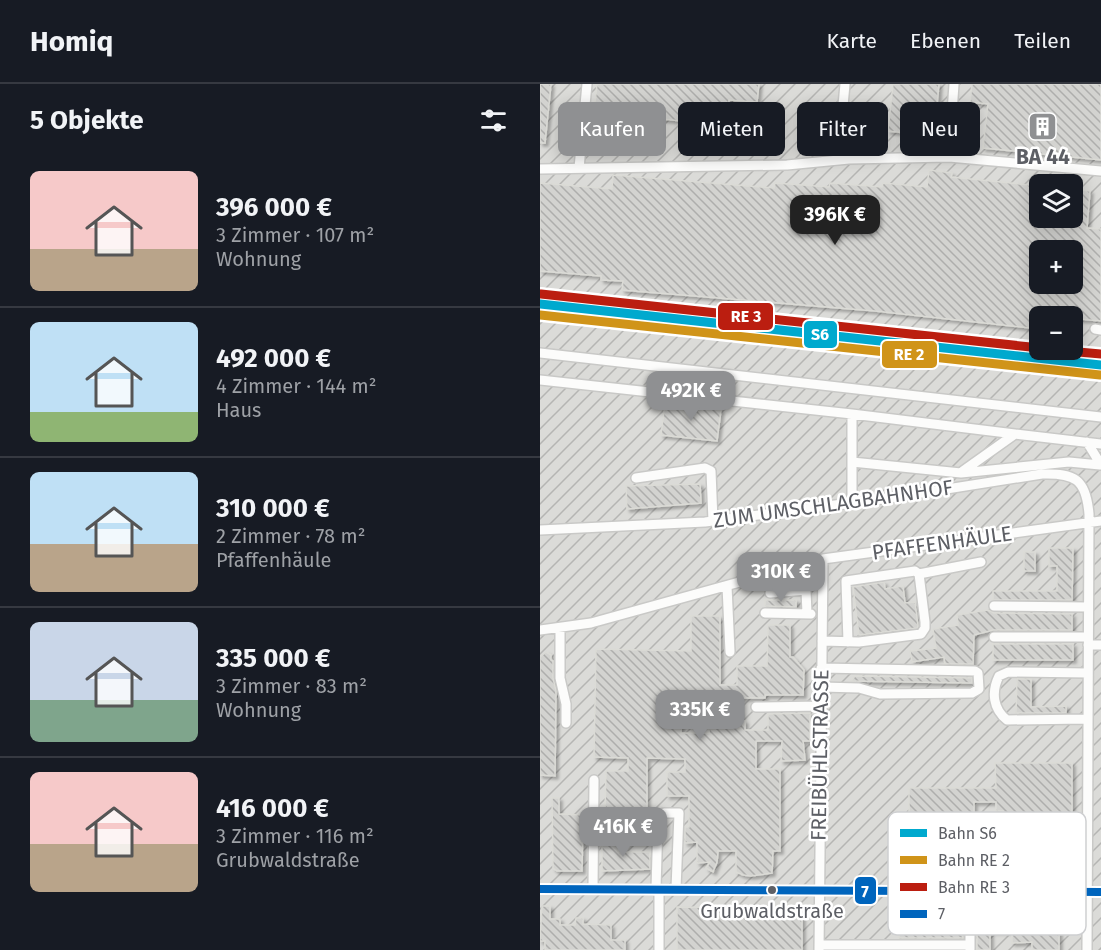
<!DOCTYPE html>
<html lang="de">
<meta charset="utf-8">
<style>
:root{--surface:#171b24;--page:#242831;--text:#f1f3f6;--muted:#9ea1a6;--line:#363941;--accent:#8f9092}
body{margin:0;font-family:"Fira Sans",sans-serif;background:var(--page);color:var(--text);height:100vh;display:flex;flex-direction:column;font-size:22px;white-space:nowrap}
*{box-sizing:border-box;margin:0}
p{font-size:20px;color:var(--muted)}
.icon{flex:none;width:33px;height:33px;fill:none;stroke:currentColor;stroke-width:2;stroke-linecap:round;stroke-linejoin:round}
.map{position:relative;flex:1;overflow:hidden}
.panel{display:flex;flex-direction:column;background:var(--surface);width:540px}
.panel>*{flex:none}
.top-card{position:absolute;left:18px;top:18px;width:453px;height:54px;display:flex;gap:12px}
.buttons{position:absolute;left:489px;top:90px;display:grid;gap:12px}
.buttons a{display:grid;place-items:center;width:54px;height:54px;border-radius:9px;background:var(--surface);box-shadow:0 3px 15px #0003;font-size:30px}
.price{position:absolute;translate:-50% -51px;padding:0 14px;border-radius:12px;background:var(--accent);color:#fff;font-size:20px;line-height:39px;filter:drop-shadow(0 2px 3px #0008)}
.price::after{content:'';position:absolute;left:50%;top:36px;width:18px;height:14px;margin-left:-9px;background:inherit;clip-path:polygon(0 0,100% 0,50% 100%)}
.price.active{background:#222;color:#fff}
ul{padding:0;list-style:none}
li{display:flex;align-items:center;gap:18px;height:150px;padding:0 30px}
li+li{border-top:2px solid var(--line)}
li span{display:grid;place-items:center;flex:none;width:168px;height:120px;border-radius:9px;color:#555}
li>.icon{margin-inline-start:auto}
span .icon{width:72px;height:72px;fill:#fffc;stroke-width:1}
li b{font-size:26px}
h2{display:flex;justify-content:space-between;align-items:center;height:72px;padding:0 30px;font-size:26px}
.tag{padding:0 21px;border-radius:9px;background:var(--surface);box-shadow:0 3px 15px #0003;font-size:21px;line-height:54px}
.tag.active{background:var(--accent);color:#fff}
header{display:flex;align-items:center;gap:36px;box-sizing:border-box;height:84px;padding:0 30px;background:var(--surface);border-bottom:2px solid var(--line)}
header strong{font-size:28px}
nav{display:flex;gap:33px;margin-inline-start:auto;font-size:21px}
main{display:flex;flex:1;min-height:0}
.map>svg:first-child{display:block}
.industrial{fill:url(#industrial-furrows);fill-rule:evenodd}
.building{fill:url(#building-back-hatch);stroke:#dbdbd6;stroke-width:1.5;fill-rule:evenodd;filter:url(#shadow)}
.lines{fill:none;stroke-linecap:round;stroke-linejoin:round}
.minor-casing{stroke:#c9c9c7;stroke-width:12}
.minor{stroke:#fcfcfb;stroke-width:9}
.rail{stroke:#e3e4e3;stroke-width:2;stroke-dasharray:1.5 8;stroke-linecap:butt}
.bus-1-casing{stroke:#fff;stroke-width:12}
.bus-1{stroke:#0065bd;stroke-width:8}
.rail-1-casing{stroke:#fff;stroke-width:14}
.rail-2-casing{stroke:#fff;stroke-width:14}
.rail-3-casing{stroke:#fff;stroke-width:14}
.rail-1{stroke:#00a9ce;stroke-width:9}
.rail-2{stroke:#d09419;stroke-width:9}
.rail-3{stroke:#bb1e10;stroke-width:9}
.bus-dot{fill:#5d5f65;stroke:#fff;stroke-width:2}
.labels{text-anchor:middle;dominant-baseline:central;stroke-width:5;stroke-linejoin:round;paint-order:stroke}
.bus-label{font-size:20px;fill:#5d5f65;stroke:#fff}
.poi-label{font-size:21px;font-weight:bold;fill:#5d5f65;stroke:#fff}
.street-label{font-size:21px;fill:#5d5f65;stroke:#fff}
.key{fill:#fff;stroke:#cecfd1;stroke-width:1.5}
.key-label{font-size:16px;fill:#5d5f65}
.line-badge{stroke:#fff;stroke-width:2}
.badge-label{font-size:16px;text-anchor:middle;font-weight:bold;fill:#fff}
</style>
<header>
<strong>Homiq</strong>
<nav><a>Karte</a><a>Ebenen</a><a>Teilen</a></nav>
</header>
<main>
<section class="panel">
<h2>5 Objekte<svg class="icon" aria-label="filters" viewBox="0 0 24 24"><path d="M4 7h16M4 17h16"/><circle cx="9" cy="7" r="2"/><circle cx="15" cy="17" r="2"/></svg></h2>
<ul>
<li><span style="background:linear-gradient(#f6c9c9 65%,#b9a48a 0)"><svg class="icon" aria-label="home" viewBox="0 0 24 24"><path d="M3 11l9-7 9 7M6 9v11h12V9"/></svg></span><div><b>396 000 €</b><p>3 Zimmer · 107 m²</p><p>Wohnung</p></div></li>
<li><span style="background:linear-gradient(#bfe0f5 75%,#8fb573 0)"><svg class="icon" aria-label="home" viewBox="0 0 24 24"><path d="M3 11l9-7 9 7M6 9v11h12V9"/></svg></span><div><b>492 000 €</b><p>4 Zimmer · 144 m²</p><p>Haus</p></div></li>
<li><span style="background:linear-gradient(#bfe0f5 60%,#b9a48a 0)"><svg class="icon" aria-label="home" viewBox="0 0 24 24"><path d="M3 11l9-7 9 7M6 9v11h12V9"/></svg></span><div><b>310 000 €</b><p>2 Zimmer · 78 m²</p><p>Pfaffenhäule</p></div></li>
<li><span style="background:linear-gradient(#c9d6e8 65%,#7fa58c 0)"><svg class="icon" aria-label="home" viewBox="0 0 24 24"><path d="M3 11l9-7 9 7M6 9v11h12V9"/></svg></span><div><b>335 000 €</b><p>3 Zimmer · 83 m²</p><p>Wohnung</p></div></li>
<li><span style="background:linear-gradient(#f6c9c9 60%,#b9a48a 0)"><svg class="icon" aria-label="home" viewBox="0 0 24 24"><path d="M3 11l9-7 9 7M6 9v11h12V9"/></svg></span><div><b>416 000 €</b><p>3 Zimmer · 116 m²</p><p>Grubwaldstraße</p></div></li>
</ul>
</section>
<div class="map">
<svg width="561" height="866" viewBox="0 0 561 866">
<defs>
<pattern id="industrial-furrows" width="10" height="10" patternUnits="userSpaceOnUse" patternTransform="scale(1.5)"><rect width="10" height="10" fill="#dbdbd8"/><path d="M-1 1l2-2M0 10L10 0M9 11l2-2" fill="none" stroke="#b5b5b3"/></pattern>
<pattern id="building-back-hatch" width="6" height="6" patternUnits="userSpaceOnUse" patternTransform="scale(1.5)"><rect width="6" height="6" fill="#d3d3d0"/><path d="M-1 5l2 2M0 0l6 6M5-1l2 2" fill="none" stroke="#aeaeac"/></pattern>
<filter id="shadow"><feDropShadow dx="3" dy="3" stdDeviation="1.5" flood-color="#0004"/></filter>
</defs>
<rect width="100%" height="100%" fill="#ecece7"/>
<!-- industrial -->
<path class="industrial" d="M0,0H561V866H0ZM500,100H532V134H500ZM500,166H532V200H500ZM500,232H532V266H500Z"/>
<!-- building -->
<path class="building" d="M0,0H11L5,59H0Z
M57,0H219L217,18L189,16L188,32L152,29L151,38L54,28Z
M353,0H399L394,52L348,47Z
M432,0H561V76L443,64L448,20L430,18Z
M389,86L412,89L411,93L500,102V134H532V105L550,107L547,144L561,145V237L538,235L537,248H532V232H500V245L335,227L82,206L83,197L61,196V192L0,187V99L72,105L73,91L234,104L235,99L289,103L290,99L342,103L343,99L387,103ZM500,166H532V200H500Z
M125,319L181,326L177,357L121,351Z
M160,400L161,419L87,425L86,402Z
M509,464H533L532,516H453V507H517V482H509Z
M484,468H495V487H484Z
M344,498L345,505L363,502L365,519L375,518L378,542L377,544L319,551L313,503Z
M225,516H256V523L225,522Z
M448,526L454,529L532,530V546H453L434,551L433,580H405L404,573L372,578L370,567L396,564L393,545L418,541L417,531Z
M151,532H180V601H197V582H227L228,541H250V573H253L264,586L263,611H225V614H142L141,649H169V636H181V628H200V637H205V646H228V630L270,629V657H263L265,676L241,677L242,657H216V685H240V767H233L232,789L211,792L203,791L196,788V767H178L177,778L173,788L166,784L170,778L157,779V758L145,759V743H149V712H127V688H145V675L107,674V754H88V727H65L66,687H88V674L54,673L56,565L151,567Z
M453,560H533V576H453Z
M6,568L11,571V576L13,577V594L16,607L15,692L0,691V573Z
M315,592L432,594V599L311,597Z
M477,595H491V623L526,622V629H476Z
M455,679H532V737L462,736L463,727H456V718H434V732H421V775H410V782L369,783V704H456Z
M12,714H19V730L43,731L42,787H17L13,784Z
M62,756H79V768H110V785L62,787Z
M359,817H367V824H394V833H401V838H417V850H423V854H359Z
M2,822H10V835H20V841H35L36,834H43V840L71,841V856H85V866H5V857H0Z
M137,823L262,824V866H137Z
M437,824H472V840L492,839V827H529V836H519V866H492V858L472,859V847H450V866H437Z"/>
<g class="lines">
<defs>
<path id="minor" d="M409,73L414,0
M298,76L305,0
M39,84L47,0
M0,85L247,81L309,75L409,73L561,87
M555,245L561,246
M0,269L561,333
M0,296L312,330L475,350
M547,358L561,381
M312,378V330
M423,387L475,350L561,360
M96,394L165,384L171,387L173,437
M312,419V378L421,389L529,378L560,381
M0,446L165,438L356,413L502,390C535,389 546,395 549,430L547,866
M379,490L441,478
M187,502L190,568
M230,509L266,506L267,530
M454,522L548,523
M225,529L271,530
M20,544V594L26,620V639
M0,546L51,539L283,475L561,437
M454,553H548
M282,557L319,558L381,550L385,544V538L379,490L375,487L306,497L308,558
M548,561H561
M281,603L319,604L340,610L432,609L439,605L438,589L435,587L281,584
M216,623L281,622
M547,635L467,636C453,625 451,608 459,592L468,588L548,589
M0,805L561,808
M53,805L54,696
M116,805L118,736L124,729H139L136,805
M119,805V866
M368,807L372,789L438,788L441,808
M279,861H430
M430,865V807
M279,866L283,475"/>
</defs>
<!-- minor casing -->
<use href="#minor" class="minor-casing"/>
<!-- minor -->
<use href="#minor" class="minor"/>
<!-- rail -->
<path class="rail" d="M0,237L561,296"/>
<defs>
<path id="bus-1" d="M0,805L561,808"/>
</defs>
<!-- bus-1 casing -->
<use href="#bus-1" class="bus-1-casing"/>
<!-- bus-1 -->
<use href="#bus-1" class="bus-1"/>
<defs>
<path id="rail-1" d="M0,220L561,281"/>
<path id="rail-2" d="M0,231L560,291"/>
<path id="rail-3" d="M1,210L500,264
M516,266L561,270"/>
</defs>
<!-- rail-1 casing -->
<use href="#rail-1" class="rail-1-casing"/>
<!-- rail-2 casing -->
<use href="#rail-2" class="rail-2-casing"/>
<!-- rail-3 casing -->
<use href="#rail-3" class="rail-3-casing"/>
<!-- rail-1 -->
<use href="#rail-1" class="rail-1"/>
<!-- rail-2 -->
<use href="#rail-2" class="rail-2"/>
<!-- rail-3 -->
<use href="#rail-3" class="rail-3"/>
</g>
<!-- icons -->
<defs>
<symbol id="building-square" viewBox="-11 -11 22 22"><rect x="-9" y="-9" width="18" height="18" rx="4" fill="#8f9092" stroke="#fff"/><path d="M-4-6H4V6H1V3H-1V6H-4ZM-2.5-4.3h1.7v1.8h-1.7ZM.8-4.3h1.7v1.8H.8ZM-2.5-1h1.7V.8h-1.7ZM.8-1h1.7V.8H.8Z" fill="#fff"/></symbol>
</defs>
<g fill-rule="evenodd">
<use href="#building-square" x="486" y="26" width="33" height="33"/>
</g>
<!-- markers -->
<circle class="bus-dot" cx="232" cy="806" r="5"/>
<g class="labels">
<!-- bus labels -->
<g class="bus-label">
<text x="232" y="827">Grubwaldstraße</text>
</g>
<!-- poi labels -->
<g class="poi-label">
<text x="503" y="73">BA 44</text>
</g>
<!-- street labels -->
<g class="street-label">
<text transform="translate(293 420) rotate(-8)">ZUM UMSCHLAGBAHNHOF</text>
<text transform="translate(402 459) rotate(-8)">PFAFFENHÄULE</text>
<text transform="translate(280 671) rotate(-89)">FREIBÜHLSTRASSE</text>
</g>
</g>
<!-- legend -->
<rect x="348" y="728" width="198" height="123" rx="9" class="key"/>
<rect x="360" y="745" width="27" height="8" fill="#00a9ce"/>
<rect x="360" y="772" width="27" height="8" fill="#d09419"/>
<rect x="360" y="799" width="27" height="8" fill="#bb1e10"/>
<rect x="360" y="826" width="27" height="8" fill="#0065bd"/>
<g class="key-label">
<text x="398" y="755">Bahn S6</text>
<text x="398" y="782">Bahn RE 2</text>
<text x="398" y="809">Bahn RE 3</text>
<text x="398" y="836">7</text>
</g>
<g class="line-badge">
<rect x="177" y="218" width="57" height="29" rx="6" fill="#bb1e10"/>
<rect x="263" y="236" width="35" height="29" rx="6" fill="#00a9ce"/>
<rect x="341" y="256" width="57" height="29" rx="6" fill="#d09419"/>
<rect x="314" y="792" width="23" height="29" rx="6" fill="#0065bd"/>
</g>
<g class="badge-label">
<text x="206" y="238">RE 3</text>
<text x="280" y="256">S6</text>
<text x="369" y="276">RE 2</text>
<text x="325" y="813">7</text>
</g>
</svg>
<div class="buttons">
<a><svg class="icon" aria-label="layers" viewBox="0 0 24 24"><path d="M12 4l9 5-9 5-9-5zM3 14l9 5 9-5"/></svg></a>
<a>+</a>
<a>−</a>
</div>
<b class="price active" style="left:295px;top:162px">396K €</b>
<b class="price" style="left:151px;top:338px">492K €</b>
<b class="price" style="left:241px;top:519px">310K €</b>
<b class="price" style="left:160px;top:657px">335K €</b>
<b class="price" style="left:83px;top:774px">416K €</b>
<div class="top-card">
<a class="tag active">Kaufen</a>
<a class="tag">Mieten</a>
<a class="tag">Filter</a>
<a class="tag">Neu</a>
</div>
</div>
</main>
